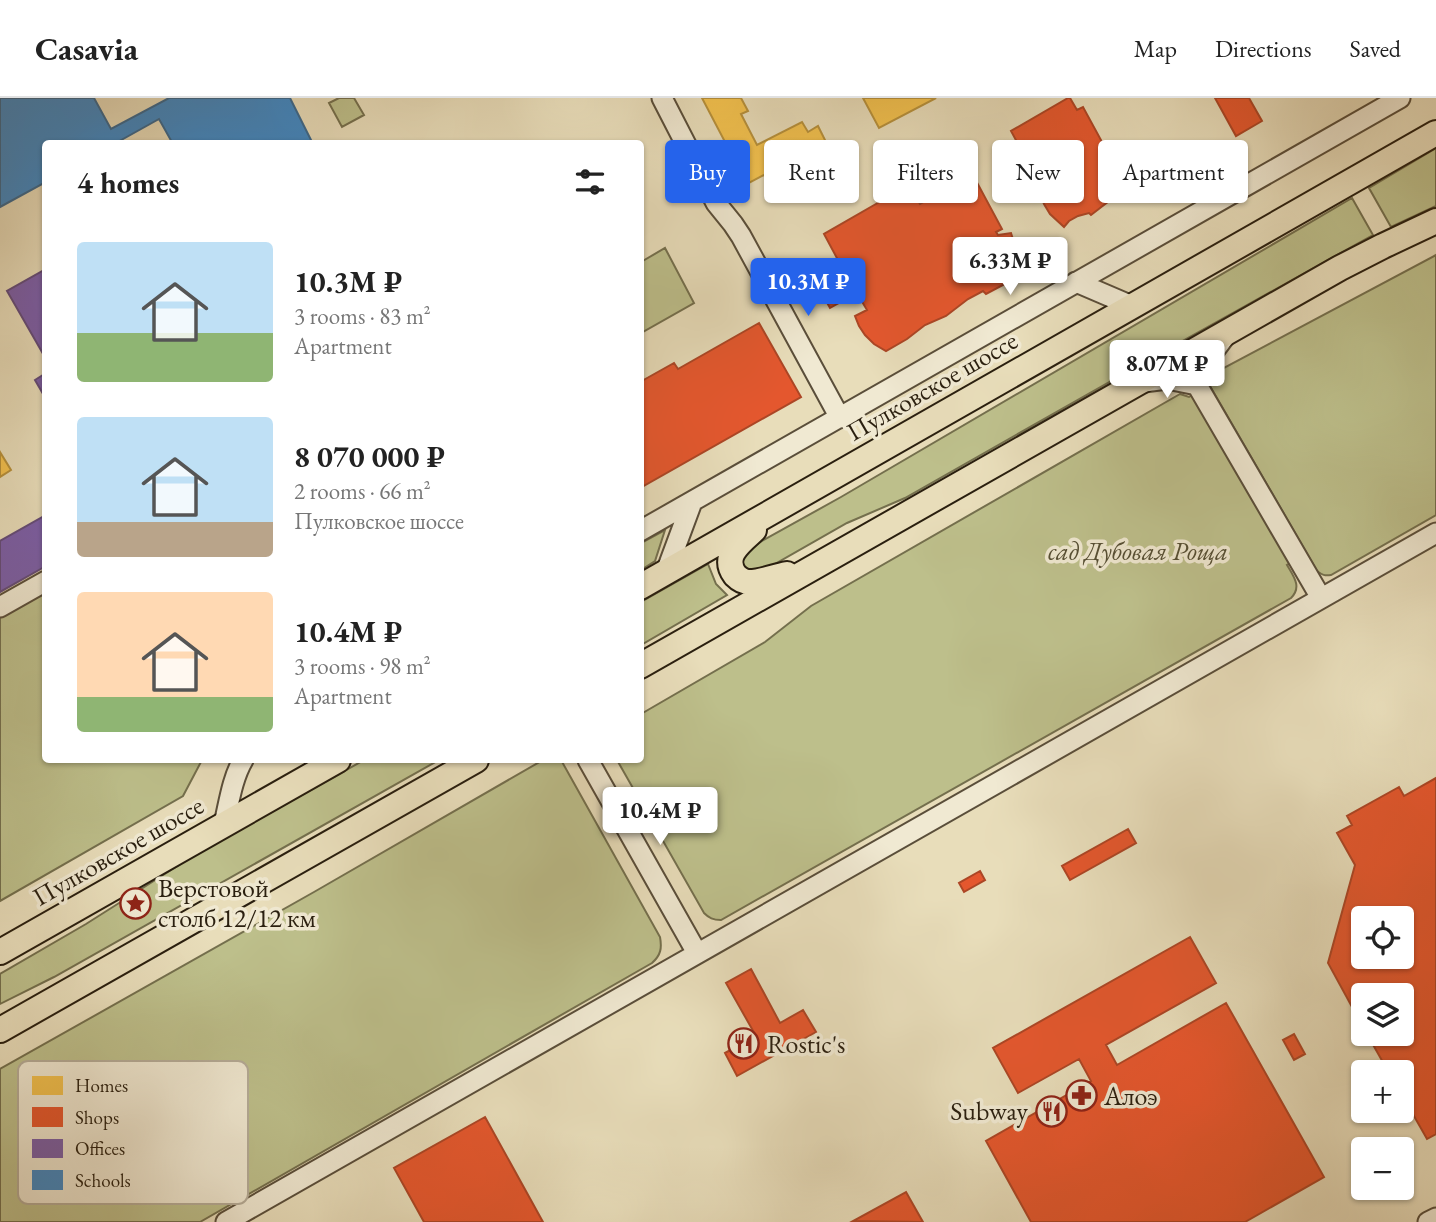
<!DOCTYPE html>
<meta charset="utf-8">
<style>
:root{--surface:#fff;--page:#f6f6f6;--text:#222;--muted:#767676;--line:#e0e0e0;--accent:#2563eb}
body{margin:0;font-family:"EB Garamond",serif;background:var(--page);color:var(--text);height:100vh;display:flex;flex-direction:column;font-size:26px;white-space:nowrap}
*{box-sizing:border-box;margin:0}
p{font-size:23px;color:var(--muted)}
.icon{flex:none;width:38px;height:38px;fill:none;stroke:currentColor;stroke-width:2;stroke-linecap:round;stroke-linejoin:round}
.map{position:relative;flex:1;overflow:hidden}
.drawer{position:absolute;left:42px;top:42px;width:602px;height:623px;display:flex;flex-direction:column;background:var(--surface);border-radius:7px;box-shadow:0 2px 5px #0004}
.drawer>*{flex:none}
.banner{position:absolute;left:665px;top:42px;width:665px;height:63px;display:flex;gap:14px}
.fabs{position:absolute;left:1351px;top:808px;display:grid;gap:14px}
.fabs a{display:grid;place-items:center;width:63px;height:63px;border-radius:7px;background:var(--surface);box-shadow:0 2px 5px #0004;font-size:35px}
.price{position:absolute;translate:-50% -60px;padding:0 16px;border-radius:7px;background:#fff;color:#222;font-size:23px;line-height:46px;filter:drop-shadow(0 2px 4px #0008)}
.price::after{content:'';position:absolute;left:50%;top:42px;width:21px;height:16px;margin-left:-10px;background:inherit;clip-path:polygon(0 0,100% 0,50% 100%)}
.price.on{background:var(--accent);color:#fff}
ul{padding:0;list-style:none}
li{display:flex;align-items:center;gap:21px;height:175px;padding:0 35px}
li span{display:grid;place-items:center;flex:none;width:196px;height:140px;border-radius:7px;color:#555}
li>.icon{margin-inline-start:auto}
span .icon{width:84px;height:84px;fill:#fffc;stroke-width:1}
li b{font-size:30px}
h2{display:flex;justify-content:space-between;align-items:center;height:84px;padding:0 35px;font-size:30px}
.chip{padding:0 24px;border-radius:7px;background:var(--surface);box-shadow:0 2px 5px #0004;font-size:24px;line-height:63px}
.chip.on{background:var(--accent);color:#fff}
header{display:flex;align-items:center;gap:42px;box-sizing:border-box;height:98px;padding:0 35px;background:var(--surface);border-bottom:2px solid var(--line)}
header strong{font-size:33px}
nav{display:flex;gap:38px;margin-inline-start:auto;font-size:24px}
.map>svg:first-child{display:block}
.green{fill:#bdbf8b;stroke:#746f4d;stroke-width:2}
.homes{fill:#f2c14e;stroke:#b6903b;stroke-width:2}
.shops{fill:#e4572e;stroke:#ac4625;stroke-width:2;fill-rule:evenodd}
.offices{fill:#7b5ea7;stroke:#634b79;stroke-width:2}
.schools{fill:#3f88c5;stroke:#39688e;stroke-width:2}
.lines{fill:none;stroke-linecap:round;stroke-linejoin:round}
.minor-casing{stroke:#5a4e3a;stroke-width:23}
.major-casing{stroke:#2a1f0f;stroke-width:28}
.minor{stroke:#f0e9d2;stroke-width:19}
.major{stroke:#e8ddba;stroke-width:24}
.labels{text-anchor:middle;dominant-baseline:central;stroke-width:7;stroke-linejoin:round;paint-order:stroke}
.street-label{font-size:26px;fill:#2a1f0f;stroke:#f0e9d2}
.park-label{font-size:26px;font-style:italic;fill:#564f34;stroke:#f0e9d2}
.poi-label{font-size:26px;fill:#2a1f0f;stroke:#f0e9d2;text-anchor:start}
.key{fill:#f0e9d2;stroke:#b5ac98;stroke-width:2}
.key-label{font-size:19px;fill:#2a1f0f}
</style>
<header>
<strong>Casavia</strong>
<nav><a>Map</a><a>Directions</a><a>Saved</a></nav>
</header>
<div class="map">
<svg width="1436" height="1124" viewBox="0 0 1436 1124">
<rect width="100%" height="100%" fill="#e8ddba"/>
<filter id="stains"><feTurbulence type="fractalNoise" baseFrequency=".00286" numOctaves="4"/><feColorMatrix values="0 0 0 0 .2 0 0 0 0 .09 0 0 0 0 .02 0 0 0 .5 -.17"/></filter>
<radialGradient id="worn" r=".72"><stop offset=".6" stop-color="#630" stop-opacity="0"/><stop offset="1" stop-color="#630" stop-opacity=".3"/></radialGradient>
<!-- green -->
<path class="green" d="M339,0H354L364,17L342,29L329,5Z
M1436,50V108L1391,129L1369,90Z
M1352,100L1373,137L1134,270L905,400L847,425L761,474L746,473L741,463L747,453L762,443L841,399Z
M665,150L694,205L641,235V164Z
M1436,157V417L1331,477C1325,478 1322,477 1317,473L1210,288C1211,281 1213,277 1218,273Z
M1180,296L1189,299L1194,296L1291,465L1287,467C1294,479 1302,489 1291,500L721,822C713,822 709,820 704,815L617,662H640L641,616L765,544L811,508Z
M665,432L655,463L641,472V445Z
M708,466L716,486L727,497L641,547V504Z
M45,493L46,662H202L183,698L0,803V520Z
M364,662H439L54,879L0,906V876L86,826L190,760Z
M543,662H561L660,839C662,850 661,857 652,865L200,1124H0V971L314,794Z"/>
<!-- homes -->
<path class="homes" d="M702,0H741L748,13L741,16L757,47L802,24L808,34L818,28L826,44L747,86Z
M863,0H936L879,30Z
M0,354L11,372L0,379Z"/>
<!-- shops -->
<path class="shops" d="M1068,0H1070L1077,12L1083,9L1102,44L1120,50L1122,71L1118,88L1109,103L1091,117L1089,115L1078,118L1069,123L1064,129L1050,116L1044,106L1037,88L1040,86L1011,33Z
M1215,0H1249L1262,23L1236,38Z
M964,75L967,80L973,77L1002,131L996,134L998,137L1011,135L1017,154L1019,174L1005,186L986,196L983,193L968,201L946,218L925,227L907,241L886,253L874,246L865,237L859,228L855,218L867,212L857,195L830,210L811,176L838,162L824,136L909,87L920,106L952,88L949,82Z
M759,225L801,299L640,390V284L674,265L678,271Z
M1436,680V1036L1427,1041L1402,997V975H1389L1367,936H1402V898H1363V929L1328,865L1355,767L1337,735L1352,727L1347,718L1399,689L1404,698ZM1363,821H1402V859H1363Z
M1128,731L1136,745L1070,782L1062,768Z
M980,773L985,782L964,794L959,785Z
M1190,839L1216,885L1106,947L1117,967L1226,905L1324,1079L1245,1124H1031L986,1043L1091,983L1079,961L1018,995L993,950Z
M751,871L780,925L803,912L816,934L737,978L725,955L756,938L726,885Z
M1294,936L1305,956L1294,962L1283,942Z
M485,1019L543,1124H424L394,1070Z
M906,1094L923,1124L853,1123Z"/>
<!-- offices -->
<path class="offices" d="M46,171V261L7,193Z
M46,275V301L35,282Z
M46,417V468L0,494V443Z"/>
<!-- schools -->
<path class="schools" d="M0,0H94L111,31L169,0H290L313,46H173L159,21L114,46H46V84L0,109Z"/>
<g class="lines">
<defs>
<path id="minor" d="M662,0L716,105L733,126L741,138L840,320
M1076,184L1132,208
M1144,284L1167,281L1197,287L1321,500
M1197,287L1208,261L1226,237
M640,433L1400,0
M666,474L692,404
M0,509L46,483
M588,662L697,855
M224,726C229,705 232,681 243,662
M226,1124L1436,435
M1428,1124L1436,1120"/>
<path id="major" d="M754,432C741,444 721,458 735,477C739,481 743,484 749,484C762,484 775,478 787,476
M640,489L1436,35
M640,568L1340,170L1383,148L1436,123
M0,854L338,662
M0,932L476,662"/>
</defs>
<!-- minor casing -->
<use href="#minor" class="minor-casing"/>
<!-- major casing -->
<use href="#major" class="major-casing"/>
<!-- minor -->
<use href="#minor" class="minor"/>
<!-- major -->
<use href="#major" class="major"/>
</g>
<!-- icons -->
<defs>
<symbol id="sight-ring" viewBox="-11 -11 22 22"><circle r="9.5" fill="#f0e9d2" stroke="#8f2418" stroke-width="1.5"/><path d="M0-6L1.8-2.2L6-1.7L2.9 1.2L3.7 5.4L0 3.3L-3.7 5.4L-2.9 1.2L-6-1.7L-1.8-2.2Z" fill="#8f2418"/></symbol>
<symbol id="restaurant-ring" viewBox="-11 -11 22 22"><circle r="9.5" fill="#f0e9d2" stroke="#8f2418" stroke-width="1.5"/><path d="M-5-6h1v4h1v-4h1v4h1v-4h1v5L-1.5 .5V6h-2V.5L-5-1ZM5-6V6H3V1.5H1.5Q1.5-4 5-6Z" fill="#8f2418"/></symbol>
<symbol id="pharmacy-ring" viewBox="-11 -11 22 22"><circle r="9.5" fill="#f0e9d2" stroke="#8f2418" stroke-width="1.5"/><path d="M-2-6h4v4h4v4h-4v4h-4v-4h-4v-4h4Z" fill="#8f2418"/></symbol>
</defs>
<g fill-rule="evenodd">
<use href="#sight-ring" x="118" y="788" width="35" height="35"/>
<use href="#restaurant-ring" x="726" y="928" width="35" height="35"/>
<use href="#pharmacy-ring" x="1064" y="980" width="35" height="35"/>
<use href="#restaurant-ring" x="1034" y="996" width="35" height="35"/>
</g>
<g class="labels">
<!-- street labels -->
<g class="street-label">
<text transform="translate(932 288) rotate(-30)">Пулковское шоссе</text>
<text transform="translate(118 753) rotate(-30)">Пулковское шоссе</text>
</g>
<!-- park labels -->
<g class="park-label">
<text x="1138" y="453">сад Дубовая Роща</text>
</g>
<!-- poi labels -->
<g class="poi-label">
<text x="158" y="790">Верстовой<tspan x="158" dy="30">столб 12/12 км</tspan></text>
<text x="767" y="946">Rostic's</text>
<text x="1104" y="998">Алоэ</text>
<text x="1028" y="1013" text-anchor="end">Subway</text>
</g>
</g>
<!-- legend -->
<rect x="18" y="963" width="230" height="143" rx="10" class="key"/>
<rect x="32" y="978" width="31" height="19" fill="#f2c14e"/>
<rect x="32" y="1009" width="31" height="20" fill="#e4572e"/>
<rect x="32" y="1041" width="31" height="19" fill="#7b5ea7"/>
<rect x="32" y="1072" width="31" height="20" fill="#3f88c5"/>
<g class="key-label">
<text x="75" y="994">Homes</text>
<text x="75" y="1026">Shops</text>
<text x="75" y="1057">Offices</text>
<text x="75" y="1089">Schools</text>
</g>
<rect width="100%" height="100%" filter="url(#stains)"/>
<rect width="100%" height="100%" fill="url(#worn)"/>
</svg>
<div class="fabs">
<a><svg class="icon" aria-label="locate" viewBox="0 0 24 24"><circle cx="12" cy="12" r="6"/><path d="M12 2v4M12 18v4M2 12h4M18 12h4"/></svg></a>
<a><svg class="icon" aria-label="layers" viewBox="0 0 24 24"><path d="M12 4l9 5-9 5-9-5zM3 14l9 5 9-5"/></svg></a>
<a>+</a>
<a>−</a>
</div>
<b class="price" style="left:1010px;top:199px">6.33M ₽</b>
<b class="price on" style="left:808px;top:220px">10.3M ₽</b>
<b class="price" style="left:1167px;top:302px">8.07M ₽</b>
<b class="price" style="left:660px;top:749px">10.4M ₽</b>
<div class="banner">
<a class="chip on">Buy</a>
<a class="chip">Rent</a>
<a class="chip">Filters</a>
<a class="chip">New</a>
<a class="chip">Apartment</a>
</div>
<section class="drawer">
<h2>4 homes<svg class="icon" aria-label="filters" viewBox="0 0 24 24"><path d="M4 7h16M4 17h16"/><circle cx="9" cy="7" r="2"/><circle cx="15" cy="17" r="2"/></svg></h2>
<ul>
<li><span style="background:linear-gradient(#bfe0f5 65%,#8fb573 0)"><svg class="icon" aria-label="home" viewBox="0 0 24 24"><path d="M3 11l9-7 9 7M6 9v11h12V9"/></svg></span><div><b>10.3M ₽</b><p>3 rooms · 83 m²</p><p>Apartment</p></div></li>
<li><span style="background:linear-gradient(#bfe0f5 75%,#b9a48a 0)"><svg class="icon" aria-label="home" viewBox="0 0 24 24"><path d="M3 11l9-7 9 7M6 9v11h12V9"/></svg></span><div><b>8 070 000 ₽</b><p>2 rooms · 66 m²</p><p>Пулковское шоссе</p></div></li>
<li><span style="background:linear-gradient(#ffd9b3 75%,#8fb573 0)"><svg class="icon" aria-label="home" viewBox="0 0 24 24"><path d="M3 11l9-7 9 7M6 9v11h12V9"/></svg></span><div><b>10.4M ₽</b><p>3 rooms · 98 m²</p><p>Apartment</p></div></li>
</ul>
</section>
</div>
